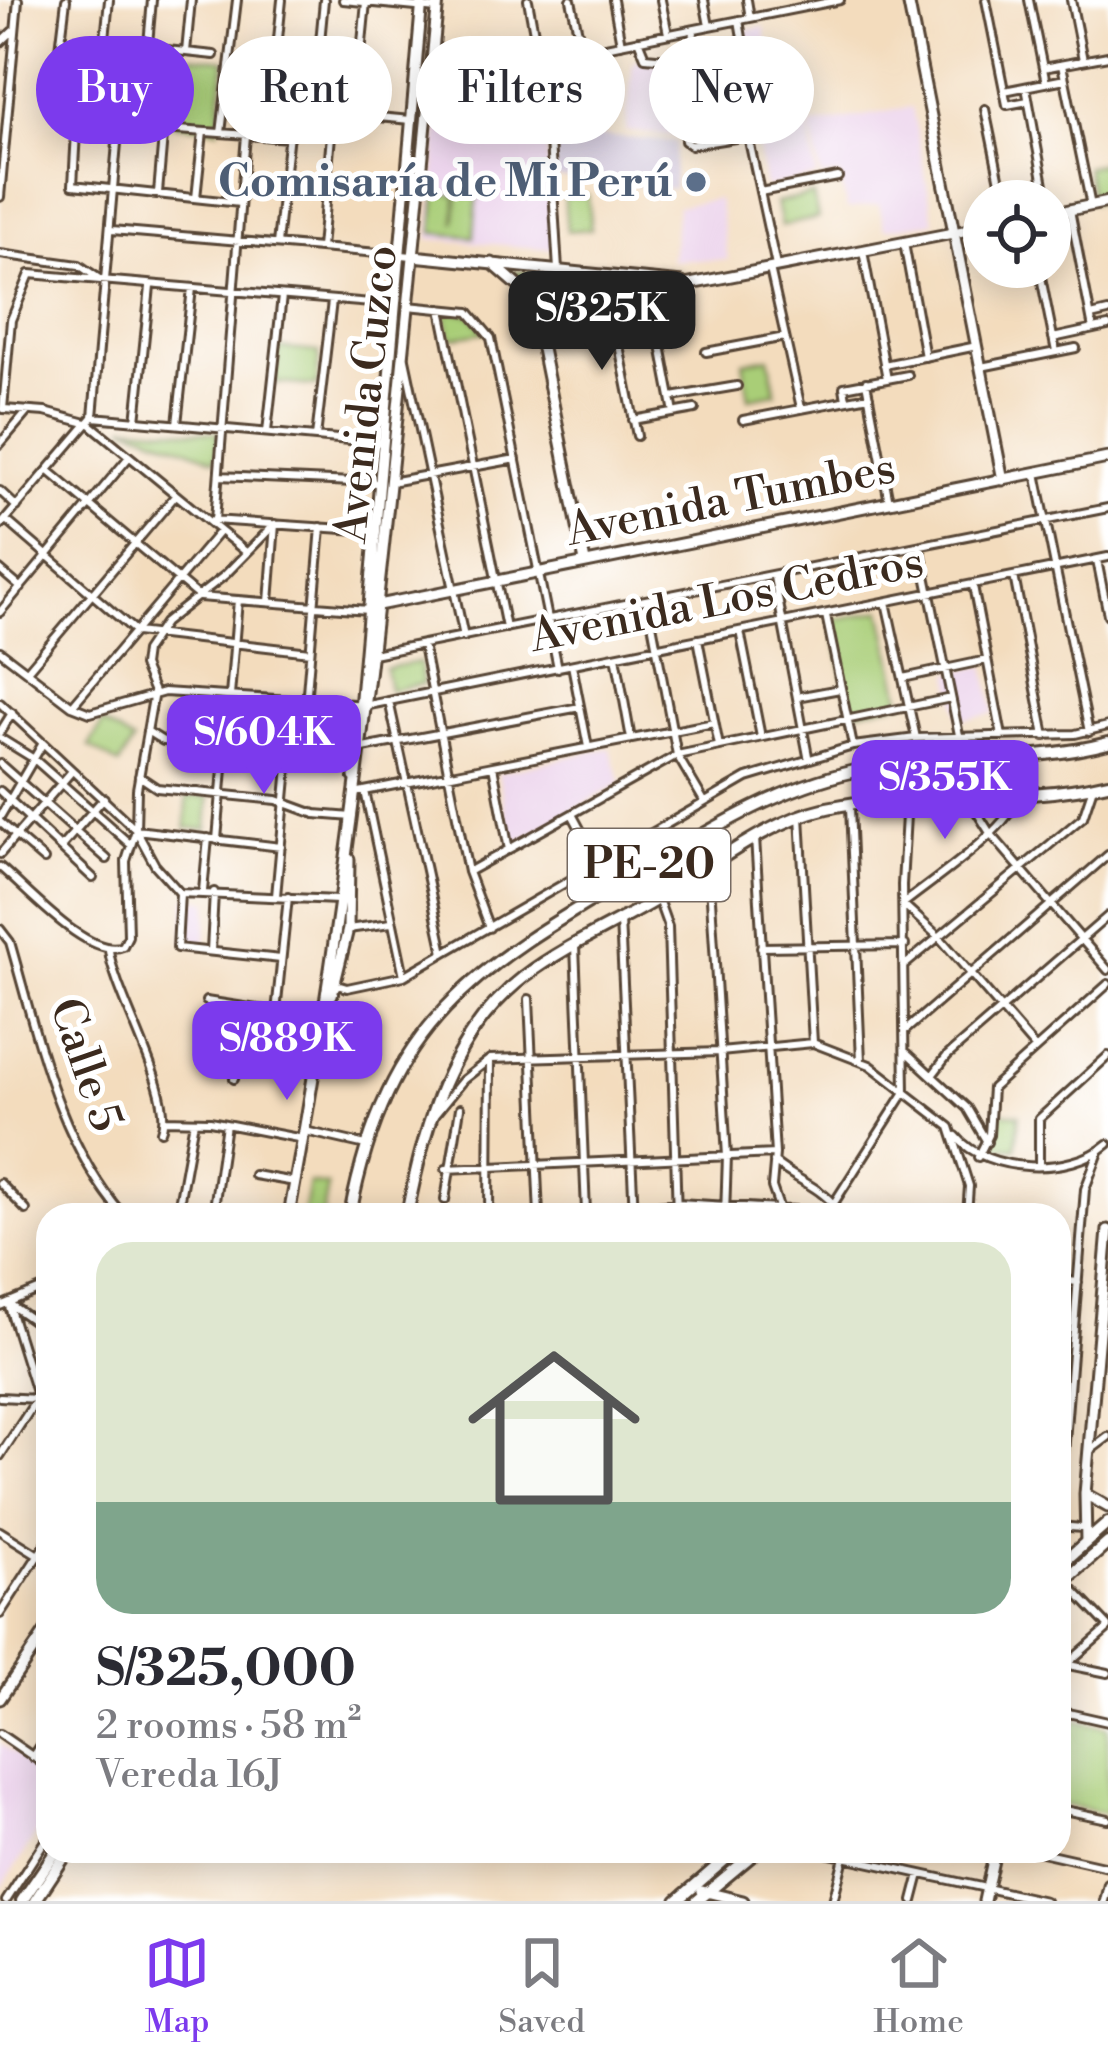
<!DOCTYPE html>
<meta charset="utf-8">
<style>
:root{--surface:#fff;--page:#f2f2f3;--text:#2b2b33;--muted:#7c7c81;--line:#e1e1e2;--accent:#7c3aed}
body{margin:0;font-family:"Libre Bodoni",serif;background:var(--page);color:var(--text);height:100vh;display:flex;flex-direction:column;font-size:45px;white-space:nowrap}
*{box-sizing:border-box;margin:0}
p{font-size:39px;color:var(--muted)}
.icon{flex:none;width:66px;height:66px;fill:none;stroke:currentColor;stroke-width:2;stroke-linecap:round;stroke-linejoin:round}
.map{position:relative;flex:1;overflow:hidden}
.details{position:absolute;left:36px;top:1203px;width:1035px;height:660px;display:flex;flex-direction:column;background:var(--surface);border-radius:36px;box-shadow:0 6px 30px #0003}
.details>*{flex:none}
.top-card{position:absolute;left:36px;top:36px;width:1038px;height:108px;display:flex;gap:24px}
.fabs{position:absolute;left:963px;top:180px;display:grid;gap:24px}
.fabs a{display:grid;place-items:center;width:108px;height:108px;border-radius:50%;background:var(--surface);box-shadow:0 6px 30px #0003;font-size:60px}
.price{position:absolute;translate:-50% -102px;padding:0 27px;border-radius:24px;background:var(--accent);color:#fff;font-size:39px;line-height:78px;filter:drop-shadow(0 3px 6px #0008)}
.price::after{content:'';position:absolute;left:50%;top:72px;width:36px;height:27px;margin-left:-18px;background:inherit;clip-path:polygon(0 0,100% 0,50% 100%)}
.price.selected{background:#222;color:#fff}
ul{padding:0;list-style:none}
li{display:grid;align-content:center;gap:24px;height:636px;padding:0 60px}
li span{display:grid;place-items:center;height:372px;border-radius:36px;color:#555}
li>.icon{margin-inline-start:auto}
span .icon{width:216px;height:216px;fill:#fffc;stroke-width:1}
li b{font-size:51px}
.tag{padding:0 42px;border-radius:54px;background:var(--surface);box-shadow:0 6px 30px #0003;font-size:42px;line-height:108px}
.tag.selected{background:var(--accent);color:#fff}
.tab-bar{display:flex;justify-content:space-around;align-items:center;height:168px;border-top:3px solid var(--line);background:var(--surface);font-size:33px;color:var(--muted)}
.tab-bar a{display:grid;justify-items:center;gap:6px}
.tab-bar .selected{color:var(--accent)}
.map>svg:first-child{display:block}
.built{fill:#ebd1eb}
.industrial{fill:#cbbfd5}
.green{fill:#a9ce77;stroke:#727c4a;stroke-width:3}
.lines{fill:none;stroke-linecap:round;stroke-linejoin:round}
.minor-casing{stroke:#574536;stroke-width:12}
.tertiary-casing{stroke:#574536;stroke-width:15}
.secondary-casing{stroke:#574536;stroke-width:15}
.primary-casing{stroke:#574536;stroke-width:16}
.trunk-casing{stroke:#574536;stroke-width:16}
.minor{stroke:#fff;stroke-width:6}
.tertiary{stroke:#fff;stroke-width:9}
.secondary{stroke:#fff;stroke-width:9}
.primary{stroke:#fff;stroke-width:10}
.trunk{stroke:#fff;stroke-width:10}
.service-dot{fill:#5c6f8a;stroke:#fff;stroke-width:4.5}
.labels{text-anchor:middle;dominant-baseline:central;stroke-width:10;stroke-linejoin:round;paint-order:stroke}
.shield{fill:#fff;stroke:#766a62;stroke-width:3}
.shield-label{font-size:42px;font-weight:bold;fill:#3b2a1e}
.service-label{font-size:45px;font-weight:bold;fill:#4e5e75;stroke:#fff;text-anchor:end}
.street-label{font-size:45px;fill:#3b2a1e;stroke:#fff}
</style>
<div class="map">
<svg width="1108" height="1901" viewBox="0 0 1108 1901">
<rect width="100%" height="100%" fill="#fff"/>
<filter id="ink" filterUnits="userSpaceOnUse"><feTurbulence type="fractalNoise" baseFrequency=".00833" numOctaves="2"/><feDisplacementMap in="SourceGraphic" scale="24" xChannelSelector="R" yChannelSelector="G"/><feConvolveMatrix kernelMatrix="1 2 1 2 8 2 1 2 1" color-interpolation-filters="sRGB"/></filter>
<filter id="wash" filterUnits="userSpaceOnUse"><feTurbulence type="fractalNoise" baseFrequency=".004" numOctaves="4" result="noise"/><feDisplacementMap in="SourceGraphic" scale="48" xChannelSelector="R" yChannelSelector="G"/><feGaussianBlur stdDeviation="2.7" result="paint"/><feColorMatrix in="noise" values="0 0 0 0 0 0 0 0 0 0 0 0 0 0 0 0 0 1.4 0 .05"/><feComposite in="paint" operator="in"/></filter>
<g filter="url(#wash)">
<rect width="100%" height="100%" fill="#f3dcbd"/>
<!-- built -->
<path class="built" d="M764,27L771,70L753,73L745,31Z
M633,60L684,66L679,136L626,131Z
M542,83L554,249L429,239L440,103Z
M912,107L934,222L885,229L879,204L847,209L840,175L821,177L811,126Z
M808,127L817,177L765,187L756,136Z
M718,199L728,260H672L677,206Z
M985,666L994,713L959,720L950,673Z
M610,748L621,783L512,845L498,773Z
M186,897L209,901L205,946L183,943Z
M0,1744L48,1776V1816L0,1890Z"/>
<!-- industrial -->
<path class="industrial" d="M553,132L676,142L673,189L555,178Z"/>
<!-- green -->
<path class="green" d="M150,52L225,60L218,129L168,124L169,89L146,86Z
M713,108L719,111L723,132L693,139L694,113Z
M1108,162V200L1092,203L1086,167Z
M436,193L456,195L455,224L458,195L477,196L474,237L433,233Z
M588,195L591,229L567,231L564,197Z
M813,195L818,218L781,226L776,203Z
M513,271L666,284L668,286L536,312Z
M445,312L469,314L485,332L451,338Z
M279,348L319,352L317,386L275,383Z
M769,357L776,393L749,398L743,362Z
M124,425L219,433L215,460L204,455Z
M882,610L902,702L850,713L833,620Z
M419,662L423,684L389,690L385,668Z
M103,723L133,742L119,765L89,746Z
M187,797H209L207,829L186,828Z
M997,1112L1019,1114L1016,1148L994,1146Z
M309,1183L328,1186L323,1215H303Z
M1059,1717L1108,1727V1814L1059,1804Z"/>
</g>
<g filter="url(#ink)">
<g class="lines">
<defs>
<path id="minor" d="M343,0L437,9
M528,0L539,60
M571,0L582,51
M613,0L621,44
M661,0L668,34
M704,0L709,26
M747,0L750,18
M986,0L1007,105L1028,101
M1029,0L1046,83
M1071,0L1083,60
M739,20L757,127L748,136L776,266
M694,31L685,141L691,145L748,136
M638,40L645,57L691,61
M0,43L13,31
M148,48L214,55
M186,52L191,0
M545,59L558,270
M1062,65L1091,206
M1043,68L1108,56
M100,85L167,90L158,193
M415,85L840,0
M1026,87L1047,201
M144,88L152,0
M1004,91L1065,79
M56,95L121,99
M78,96L73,185L240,203
M99,98L109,0
M53,107L66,0
M985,109L1004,201
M313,111L411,120
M355,115L366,2
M270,122L332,129
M312,126L324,0
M164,129L289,138
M221,133L237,0
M268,136L282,0
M760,192L838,177
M0,197L18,0
M196,198L203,132
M1070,210L1093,329
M112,230L413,256
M904,243L925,357
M277,244L290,124
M321,248L333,113
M863,251L887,379
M0,254L79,265L98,278
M1039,267L1056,352
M770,269L801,408
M651,293L674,413
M610,300L637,436
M408,306L469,312L491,338L558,668
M441,309L506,628
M1091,316L1108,312
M1053,338L1108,326
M706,352L785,337
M405,359L464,637
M884,365L977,346
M981,367L1076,348
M866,382L889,502
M672,397L737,386
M846,400L844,387L908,375
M3,409L11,320L30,274L395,305
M4,409L45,412L90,424L246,552
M93,417L382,443
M633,420L695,409
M743,420L869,396
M136,421L150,287
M177,424L192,288
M267,432L282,296
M316,437L332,301
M0,444L28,411
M49,471L199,597L368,610
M1036,473L1089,732
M219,476L376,483
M390,482L516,459
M0,491L17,507
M6,520L136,632L310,652
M213,520L373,531
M215,520L246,135
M0,526L93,417L122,86
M920,546L959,735
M1097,560L1108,615
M0,570L21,588
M1014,576L1045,736
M774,577L808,756
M973,586L1002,736
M269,602L275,524
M648,602L677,755L704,801
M886,602L916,738
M0,612L129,457
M826,615L853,746
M740,631L761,737
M698,639L719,746
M423,645L468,872L489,928
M0,651L72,706L90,713L164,692L369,705L1108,557
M373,654L1108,508
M616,656L631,739
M572,665L588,747
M27,671L175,496
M903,678L987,660
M230,696L238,600
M797,697L840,689
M389,701L444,953
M0,703L136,830L155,865L180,893
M306,704L321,527
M72,706L219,532
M147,731L163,741L290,750
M0,732L12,713
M0,738L34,759L131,845
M363,748L580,707
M0,764L107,859
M493,766L509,850
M139,776L157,788L277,800L315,814L352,817
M0,791L93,878
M365,791L404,976
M354,793L714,723
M1017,796C1013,827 930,882 903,904L940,938L1035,1048
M968,798L990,833L1108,970
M850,807L861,1061
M572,814L599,864
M800,816L813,1043
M0,817L43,743
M0,822L44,860
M136,830L281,847
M755,838L775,1154L772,1187L779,1207
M217,840L225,745
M61,847L104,798
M0,854L72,771
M0,867C27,889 89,960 123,946L128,936L126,861L136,830L137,789L154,692L143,666L145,651L164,623L225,575L275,524
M709,867L727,1156L725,1215
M468,872L677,755L951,698
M203,891L208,838
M180,893L177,948L281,959
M180,893L338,900
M276,896L294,702
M658,899L668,927L677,1215
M620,920L634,1215
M0,929L10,942C37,1035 58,1141 123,1215
M348,929L391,923
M575,946L586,1212
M761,947L905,945
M109,950C114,994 176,1096 161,1131
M211,951L214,892
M905,965L1083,817L1093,787
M337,985L347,988L404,976L747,778L853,746L916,738L1075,734L1108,726
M529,999L539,1215
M206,1001L322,1019
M276,1012L288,897
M907,1029L1108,855
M907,1053L967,1108L987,1142
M238,1057L317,1067
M934,1073L947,1056L1108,916
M234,1079L245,1007
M432,1118L463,1080L490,1059L720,1052L813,1043L870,1065L950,1127L969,1186L967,1215
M164,1120L210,1121L303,1139
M305,1131L366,1145
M956,1136C987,1174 1071,1176 1108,1144
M978,1157L989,1135L992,1088L1108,984
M774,1162C794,1179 819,1186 835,1206
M1039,1164V1119L1108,1056
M446,1169L775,1154
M254,1175L295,1182
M0,1183L26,1210
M445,1200L460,1108
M834,1203L905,1092L902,885L907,798
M213,1209L241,1215
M177,1215L194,1121
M213,1215L226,1124
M489,1215L490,1059
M554,1215L678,1203L880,1215
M1059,1280L1078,1282
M8,1303L38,1399L48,1405
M11,1305L48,1331
M0,1306L48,1286
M0,1397L38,1399
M1088,1452L1108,1437
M0,1456L48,1382
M1059,1517L1085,1189L1099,1152
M1059,1526L1082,1528
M0,1531L48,1561
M1065,1581L1108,1626
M0,1614L48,1540
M1059,1663L1108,1673
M1059,1671L1108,1628
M1059,1711L1108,1722
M0,1734L48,1767
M32,1757L48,1733
M1059,1809L1108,1819
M816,1851L1045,1901
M1037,1851L1108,1867
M6,1901L48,1836
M833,1901L844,1857L851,1851
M913,1901L920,1874
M1104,1901L1108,1884"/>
<path id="tertiary" d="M908,0L1003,480
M1050,214L1108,202
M413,256L682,283
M492,263L521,288L535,314L585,562
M535,314L984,227
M378,605L1108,458
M354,777L422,0
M332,995L348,929L349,859
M289,1215C364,813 398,407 438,0
M0,1699L48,1628
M702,1891L743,1901
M984,1901L995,1851"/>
<path id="secondary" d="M1085,1494L1108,1507
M1086,1542L1085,1494L1108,1230"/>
<path id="primary" d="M1059,1566L1108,1523
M1059,1586L1108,1543
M677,1901L735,1851
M697,1901L757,1851"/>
<path id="trunk" d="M350,1215C388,1016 480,966 642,870C710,830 777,788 855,771C938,753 1025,765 1108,743
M407,1215C424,1125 449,1035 525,976C566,945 616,924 659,898C713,866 765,822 827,808C920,788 1016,805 1108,783
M22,1901L56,1851
M35,1901L68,1851"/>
</defs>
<!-- minor casing -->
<use href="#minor" class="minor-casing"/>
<!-- tertiary casing -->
<use href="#tertiary" class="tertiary-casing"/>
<!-- secondary casing -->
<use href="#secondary" class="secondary-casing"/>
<!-- primary casing -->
<use href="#primary" class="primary-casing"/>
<!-- trunk casing -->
<use href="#trunk" class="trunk-casing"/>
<!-- minor -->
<use href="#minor" class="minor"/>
<!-- tertiary -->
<use href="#tertiary" class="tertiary"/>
<!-- secondary -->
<use href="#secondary" class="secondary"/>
<!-- primary -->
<use href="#primary" class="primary"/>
<!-- trunk -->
<use href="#trunk" class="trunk"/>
</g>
</g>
<!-- markers -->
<circle class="service-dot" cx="696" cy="182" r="12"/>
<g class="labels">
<!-- shield labels -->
<rect class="shield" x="568" y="829" width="162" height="72" rx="9"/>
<g class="shield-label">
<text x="649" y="865">PE-20</text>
</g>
<!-- service labels -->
<g class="service-label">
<text x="672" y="182">Comisaría de Mi Perú</text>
</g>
<!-- street labels -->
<g class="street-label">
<text transform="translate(367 394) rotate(-84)">Avenida Cuzco</text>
<text transform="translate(731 500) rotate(-11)">Avenida Tumbes</text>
<text transform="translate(727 600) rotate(-11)">Avenida Los Cedros</text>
<text transform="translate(85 1065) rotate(71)">Calle 5</text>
</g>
</g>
</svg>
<div class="fabs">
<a><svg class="icon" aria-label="locate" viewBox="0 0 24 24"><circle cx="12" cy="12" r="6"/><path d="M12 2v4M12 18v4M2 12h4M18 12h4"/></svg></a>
</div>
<b class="price selected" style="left:602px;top:373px">S/325K</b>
<b class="price" style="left:264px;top:797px">S/604K</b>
<b class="price" style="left:945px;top:842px">S/355K</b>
<b class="price" style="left:287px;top:1103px">S/889K</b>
<div class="top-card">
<a class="tag selected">Buy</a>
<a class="tag">Rent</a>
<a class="tag">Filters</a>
<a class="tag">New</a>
</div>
<section class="details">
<ul>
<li><span style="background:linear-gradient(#dfe7d0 70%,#7fa58c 0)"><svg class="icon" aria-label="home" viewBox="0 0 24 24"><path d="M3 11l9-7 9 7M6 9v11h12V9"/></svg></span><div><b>S/325,000</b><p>2 rooms · 58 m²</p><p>Vereda 16J</p></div></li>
</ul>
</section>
</div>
<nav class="tab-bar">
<a class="selected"><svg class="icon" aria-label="map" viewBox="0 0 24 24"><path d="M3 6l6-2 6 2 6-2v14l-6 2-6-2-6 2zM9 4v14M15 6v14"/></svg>Map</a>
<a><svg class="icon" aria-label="saved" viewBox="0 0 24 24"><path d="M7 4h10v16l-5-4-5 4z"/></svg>Saved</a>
<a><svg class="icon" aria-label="home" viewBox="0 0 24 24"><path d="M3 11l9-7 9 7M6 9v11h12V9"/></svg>Home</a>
</nav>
